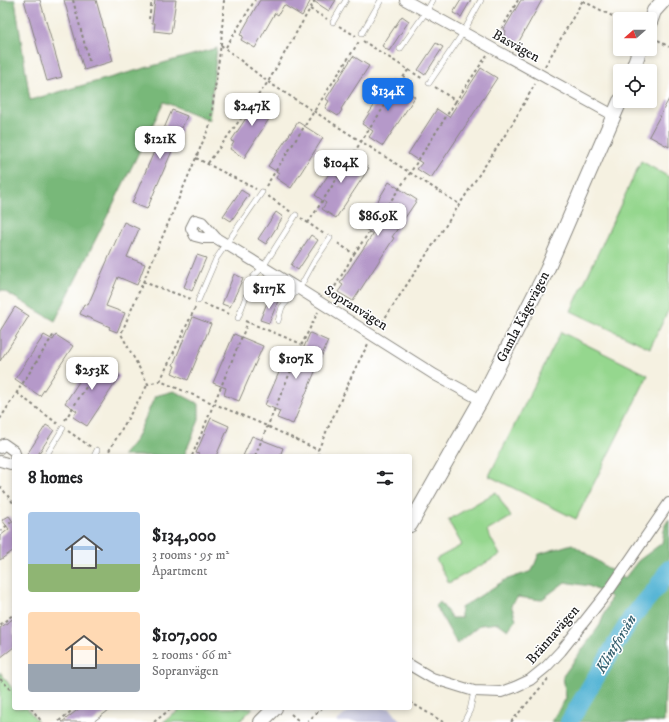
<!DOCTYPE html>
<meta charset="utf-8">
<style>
:root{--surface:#fff;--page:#f2f2f2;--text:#202124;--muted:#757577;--accent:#1a73e8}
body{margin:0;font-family:"IM FELL DW Pica",serif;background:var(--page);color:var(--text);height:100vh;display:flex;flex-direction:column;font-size:15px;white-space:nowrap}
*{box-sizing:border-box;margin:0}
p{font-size:13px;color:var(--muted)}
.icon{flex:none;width:22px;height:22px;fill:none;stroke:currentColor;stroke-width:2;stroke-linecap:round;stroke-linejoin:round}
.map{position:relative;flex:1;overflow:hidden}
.panel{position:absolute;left:12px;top:454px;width:400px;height:256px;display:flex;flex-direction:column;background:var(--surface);border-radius:4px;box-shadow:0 2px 6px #0003}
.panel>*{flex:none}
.needle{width:26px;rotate:249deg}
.buttons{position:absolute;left:613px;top:12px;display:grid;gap:8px}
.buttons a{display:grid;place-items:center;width:44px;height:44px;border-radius:4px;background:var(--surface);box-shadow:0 2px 6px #0003;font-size:20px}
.price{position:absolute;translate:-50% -34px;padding:0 9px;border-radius:8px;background:#fff;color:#222;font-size:13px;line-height:26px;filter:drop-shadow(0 1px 2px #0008)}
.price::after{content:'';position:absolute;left:50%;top:24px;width:12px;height:9px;margin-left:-6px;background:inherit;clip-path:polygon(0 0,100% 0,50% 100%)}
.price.selected{background:var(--accent);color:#fff}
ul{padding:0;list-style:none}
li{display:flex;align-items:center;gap:12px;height:100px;padding:0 16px}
li span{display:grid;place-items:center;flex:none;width:112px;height:80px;border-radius:4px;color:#555}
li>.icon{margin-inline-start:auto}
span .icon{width:48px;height:48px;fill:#fffc;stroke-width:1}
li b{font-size:17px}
h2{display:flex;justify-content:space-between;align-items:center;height:48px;padding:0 16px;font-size:17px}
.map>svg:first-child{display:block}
.industrial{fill:#c2c2dc}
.green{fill:#95d78e;stroke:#587a55}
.forest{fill:#78b879;stroke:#4a6a4a}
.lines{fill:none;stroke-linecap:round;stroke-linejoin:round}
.river{stroke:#58b6d6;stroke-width:18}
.building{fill:#b599c9}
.lane-casing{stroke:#88867e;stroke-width:6}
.street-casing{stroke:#88867e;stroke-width:12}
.secondary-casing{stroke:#88867e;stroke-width:16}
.path{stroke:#88867e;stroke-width:2;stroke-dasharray:3 3;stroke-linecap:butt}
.lane{stroke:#fff;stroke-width:5}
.street{stroke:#fff;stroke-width:10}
.secondary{stroke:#fff;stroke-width:14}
.labels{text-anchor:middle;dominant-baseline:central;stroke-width:3;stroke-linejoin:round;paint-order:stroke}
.street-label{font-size:14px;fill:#1c1c1c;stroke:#fff}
.water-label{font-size:15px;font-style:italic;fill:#376170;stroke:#fff}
</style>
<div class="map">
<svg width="669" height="722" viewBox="0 0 669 722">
<rect width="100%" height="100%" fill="#fff"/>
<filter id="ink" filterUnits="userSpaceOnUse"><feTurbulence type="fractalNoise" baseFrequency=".025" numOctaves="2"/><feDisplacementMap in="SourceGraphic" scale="8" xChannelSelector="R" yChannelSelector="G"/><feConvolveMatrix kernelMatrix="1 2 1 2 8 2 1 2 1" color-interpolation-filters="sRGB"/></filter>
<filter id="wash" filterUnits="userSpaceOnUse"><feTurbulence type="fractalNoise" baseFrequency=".012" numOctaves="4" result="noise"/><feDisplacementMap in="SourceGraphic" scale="16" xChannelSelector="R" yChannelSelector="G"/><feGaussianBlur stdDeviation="0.9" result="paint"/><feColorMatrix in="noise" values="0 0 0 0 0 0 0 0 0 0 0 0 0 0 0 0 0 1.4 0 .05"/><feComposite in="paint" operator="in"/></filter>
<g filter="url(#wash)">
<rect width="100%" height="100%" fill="#f5f1e1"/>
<!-- industrial -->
<path class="industrial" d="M352,708H390L401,722H336Z"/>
<!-- green -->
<path class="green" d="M641,161L669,177V309L650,348L571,311Z
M561,332L648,375L576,519L489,476Z
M496,492L511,517L487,531L500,555L449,583L436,559L462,545L448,520Z
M0,672L14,691V708H27L38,722H0Z
M183,708H253L239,722H163Z"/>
<!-- forest -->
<path class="forest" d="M0,0H15L30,100L217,48L209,120L164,102L55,321L2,290L0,292Z
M174,391L199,404V420L184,456H122L136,439L155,396Z
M669,519V678L665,691L664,722H551L566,698L563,676L600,625L611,597L589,586L565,582L541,600L518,597L511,605L516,619L508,630L498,623L480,625L457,644L436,606L440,602L452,618H461V608L505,580L532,571L539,554L572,544L624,579L638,561L662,543L665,525Z"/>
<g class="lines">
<!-- river -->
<path class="river" d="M569,722L632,617L656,589L669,569"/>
</g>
<g id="blocks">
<!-- building -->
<path class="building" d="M24,0H40L62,77L47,81Z
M64,0H96L113,61L84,70Z
M155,0H176L171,33L154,31L155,23H152Z
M260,0H311L302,16L284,5L278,15L275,13L255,48L241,40L243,36L240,35Z
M312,0H336L329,11Z
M461,0H471L461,17L453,13Z
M521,0H542L517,45L503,38L506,31L504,29Z
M402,16L409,21L389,51L382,46Z
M436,43L443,47L425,75L418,70Z
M353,56L369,66L341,109L342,110L338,116L325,108L329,101L326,99Z
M481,68L497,78L431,178L417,169L422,163L408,154L437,109L449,117Z
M391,80L415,97L383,146L369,137L373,131L362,124Z
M260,97L276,108L244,158L230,149L234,142L231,141Z
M669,99V147L649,136Z
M172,110L187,116L147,209L132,203Z
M298,122L323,138L291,188L276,178L279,173L268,166Z
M344,151L369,168L336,218L322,209L326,203L315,195Z
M389,182L417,200L392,237L394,238L353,301L338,292L343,285L340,283L373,234L362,227Z
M241,190L249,195L231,221L223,216Z
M276,212L283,217L266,244L258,239Z
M124,222L139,229L127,257L145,264L137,285L118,277L106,306L125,313L117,332L109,329L110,327L80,314L84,304L88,305Z
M311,235L318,240L298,270L291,265Z
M197,255L206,258L192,291L184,287Z
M234,274L243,278L230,307L222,304Z
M269,298L278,301L269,323L260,320Z
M15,307L29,316L0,361V331Z
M193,317L211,324L188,380L172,373L175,366L173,365Z
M310,333L328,341L293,424L277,418L280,411L265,405L286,356L298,361Z
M234,334L263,346L239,401L224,395L226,388L213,383Z
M44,335L53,340L56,335L73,346L40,396L15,379Z
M94,359L120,376L87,426L73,417L77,411L65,403Z
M211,418L229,426L216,456H198L199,454L196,453Z
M46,425L54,430L37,456H26Z
M252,436L283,448L280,456H243Z
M9,516L14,523V550L0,560V536L9,529L2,520Z
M14,618V647L0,658V628Z
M80,708H112L93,722H62Z"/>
</g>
</g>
<g filter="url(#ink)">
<use href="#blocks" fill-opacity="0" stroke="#88867e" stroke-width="1"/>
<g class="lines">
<defs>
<path id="lane" d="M333,22L346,0
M362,33L381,0
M400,49L426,12L433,0
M429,83L463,33L481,0
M198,301L216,259L262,192
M238,318L253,277L263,267L296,215
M278,321L282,307L299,289L314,262L330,238
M46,456L63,428
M94,456L97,450
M464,722L470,710L474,691"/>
<path id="street" d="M405,0L615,116
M216,238H203L195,236L191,228L195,220L202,222L216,238L299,289L435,375L481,400
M0,448L4,444L14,451L16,456
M0,461L14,465
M410,665L432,678L474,691L501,692L515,687L530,680L546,667L561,651L610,589L669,503"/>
<path id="secondary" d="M650,22L654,11L664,0
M632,71L640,49
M410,525L481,400L547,270L620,101
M261,722L275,708"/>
</defs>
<!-- lane casing -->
<use href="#lane" class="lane-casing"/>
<!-- street casing -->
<use href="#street" class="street-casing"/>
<!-- secondary casing -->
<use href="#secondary" class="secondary-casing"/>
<!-- path -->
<path class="path" d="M73,0L89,61
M224,0L221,44L210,125L121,334L148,384L160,381L267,426L318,450
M583,1L620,20
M310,9L327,19
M149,19L152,0
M339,26L356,36
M496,39L518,0
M658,40L669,47
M363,41L423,79
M221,45L268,82L459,204
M226,47L255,0
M545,66L583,0
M435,87L456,101L487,55
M196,158L256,189
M208,163L268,82L315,0
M266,186L360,40
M268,196L291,212
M301,218L324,234
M308,223L408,70
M354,254L410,173L456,101
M143,282L191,299
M329,297L354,254L336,242
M204,304L232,315
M245,321L302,344L318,312
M379,327L511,126L535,84
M160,381L195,308
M17,393L58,424
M0,419L54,334
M65,420L102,362
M68,431L91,447
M106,456L148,384
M192,456L248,322
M255,456L302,344
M319,456L318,450L354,371L368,344
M0,486L14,504
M0,531L14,520
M0,625L14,614
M0,679L14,692
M410,702L443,722
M31,708L42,722
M291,714L300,722
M59,721L75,708
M154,722L172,708
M307,722L322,708
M511,722L548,679"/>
<!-- lane -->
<use href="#lane" class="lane"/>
<!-- street -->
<use href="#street" class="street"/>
<!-- secondary -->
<use href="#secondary" class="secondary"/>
</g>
</g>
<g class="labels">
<!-- street labels -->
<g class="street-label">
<text transform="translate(516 46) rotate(29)">Basvägen</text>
<text transform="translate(356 308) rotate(32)">Sopranvägen</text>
<text transform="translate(523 317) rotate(-63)">Gamla Kågevägen</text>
<text transform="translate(553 635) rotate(-49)">Brännavägen</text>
</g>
<!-- water labels -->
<g class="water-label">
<text transform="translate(616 644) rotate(-59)">Klintforsån</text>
</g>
</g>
</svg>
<div class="buttons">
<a><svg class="needle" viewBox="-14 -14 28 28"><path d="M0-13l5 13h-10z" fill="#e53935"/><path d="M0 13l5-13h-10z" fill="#757577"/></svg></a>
<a><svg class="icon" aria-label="locate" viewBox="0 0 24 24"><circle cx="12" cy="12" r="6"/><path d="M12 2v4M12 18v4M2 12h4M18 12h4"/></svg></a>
</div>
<b class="price selected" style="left:388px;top:112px">$134K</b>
<b class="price" style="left:252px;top:127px">$247K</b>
<b class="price" style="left:160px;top:160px">$121K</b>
<b class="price" style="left:341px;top:184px">$104K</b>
<b class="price" style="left:378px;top:237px">$86.9K</b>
<b class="price" style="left:269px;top:310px">$117K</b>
<b class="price" style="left:296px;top:380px">$107K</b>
<b class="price" style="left:92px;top:391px">$253K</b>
<section class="panel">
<h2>8 homes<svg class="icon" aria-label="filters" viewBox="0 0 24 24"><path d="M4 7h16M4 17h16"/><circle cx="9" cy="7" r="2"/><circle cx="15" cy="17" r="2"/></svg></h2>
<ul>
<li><span style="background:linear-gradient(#a9c7e8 65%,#8fb573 0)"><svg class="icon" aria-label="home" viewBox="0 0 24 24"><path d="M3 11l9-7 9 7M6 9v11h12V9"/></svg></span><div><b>$134,000</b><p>3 rooms · 95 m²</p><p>Apartment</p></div></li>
<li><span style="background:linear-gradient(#ffd9b3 65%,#9aa5b1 0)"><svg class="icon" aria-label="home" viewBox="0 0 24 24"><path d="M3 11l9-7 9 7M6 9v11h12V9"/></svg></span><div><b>$107,000</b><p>2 rooms · 66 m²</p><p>Sopranvägen</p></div></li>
</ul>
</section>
</div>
